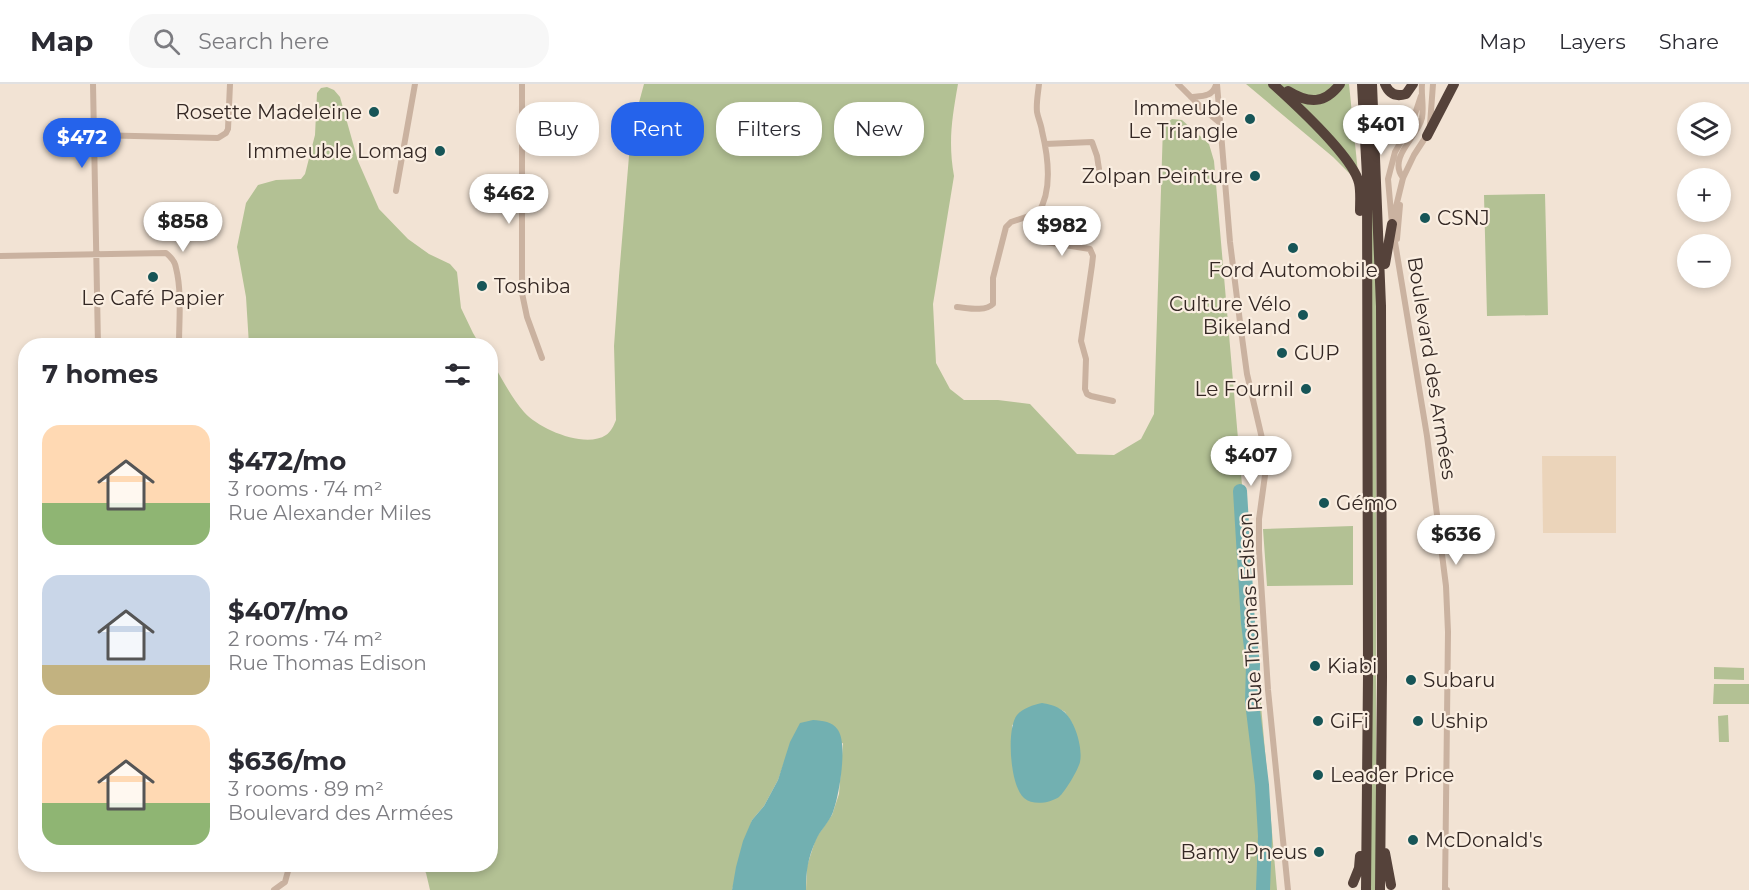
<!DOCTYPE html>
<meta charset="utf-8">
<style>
:root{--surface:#fff;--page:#f7f7f7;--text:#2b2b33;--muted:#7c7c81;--line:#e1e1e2;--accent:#2563eb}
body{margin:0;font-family:Montserrat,sans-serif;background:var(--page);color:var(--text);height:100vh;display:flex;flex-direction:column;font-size:22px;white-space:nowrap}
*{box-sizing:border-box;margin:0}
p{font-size:20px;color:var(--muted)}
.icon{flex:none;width:33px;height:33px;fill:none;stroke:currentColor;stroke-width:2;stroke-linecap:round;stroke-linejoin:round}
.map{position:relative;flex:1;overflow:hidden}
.sheet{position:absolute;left:18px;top:254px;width:480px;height:534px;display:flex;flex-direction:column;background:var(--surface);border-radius:24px;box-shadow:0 3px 9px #0003}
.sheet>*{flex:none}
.banner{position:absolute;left:516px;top:18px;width:570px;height:54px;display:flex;gap:12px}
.fabs{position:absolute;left:1677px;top:18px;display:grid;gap:12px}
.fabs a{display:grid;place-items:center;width:54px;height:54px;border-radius:50%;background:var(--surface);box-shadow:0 3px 9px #0003;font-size:30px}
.price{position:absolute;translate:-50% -51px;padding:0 14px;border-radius:21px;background:#fff;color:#222;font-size:20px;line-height:39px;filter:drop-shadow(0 2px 3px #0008)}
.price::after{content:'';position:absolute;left:50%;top:36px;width:18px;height:14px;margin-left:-9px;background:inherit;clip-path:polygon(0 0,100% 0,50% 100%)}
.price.active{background:var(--accent);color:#fff}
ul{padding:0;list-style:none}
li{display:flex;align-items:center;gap:18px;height:150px;padding:0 24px}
li span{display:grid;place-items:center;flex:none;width:168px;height:120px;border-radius:18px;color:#555}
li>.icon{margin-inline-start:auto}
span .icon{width:72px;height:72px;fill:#fffc;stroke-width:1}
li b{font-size:26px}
h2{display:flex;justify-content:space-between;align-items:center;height:72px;padding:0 24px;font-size:26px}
.pill{padding:0 21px;border-radius:24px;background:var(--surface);box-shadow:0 3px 9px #0003;font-size:21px;line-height:54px}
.pill.active{background:var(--accent);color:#fff}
header{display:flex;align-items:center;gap:36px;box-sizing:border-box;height:84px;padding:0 30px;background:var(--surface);border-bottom:2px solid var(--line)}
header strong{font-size:28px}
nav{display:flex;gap:33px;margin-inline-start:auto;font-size:21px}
.search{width:420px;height:54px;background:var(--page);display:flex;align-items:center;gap:15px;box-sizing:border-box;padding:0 21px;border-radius:24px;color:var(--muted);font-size:22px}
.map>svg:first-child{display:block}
.green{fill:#b3c194;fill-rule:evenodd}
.plaza{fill:#ebd4ba}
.water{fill:#72b0b1}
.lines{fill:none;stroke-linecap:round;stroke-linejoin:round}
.river{stroke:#72b0b1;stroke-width:14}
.street{stroke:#cab2a0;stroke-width:6}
.highway{stroke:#55423a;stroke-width:10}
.poi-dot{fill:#175557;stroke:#faeee1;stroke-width:2}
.labels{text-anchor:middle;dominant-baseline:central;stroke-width:4.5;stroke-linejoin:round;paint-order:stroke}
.poi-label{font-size:20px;fill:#342824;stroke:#faeee1;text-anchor:start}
.street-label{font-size:20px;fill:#342824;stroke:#faeee1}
</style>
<header>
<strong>Map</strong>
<div class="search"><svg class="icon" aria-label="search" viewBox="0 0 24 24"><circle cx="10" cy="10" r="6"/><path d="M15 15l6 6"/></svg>Search here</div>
<nav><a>Map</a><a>Layers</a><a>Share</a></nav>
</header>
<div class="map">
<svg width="1749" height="806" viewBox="0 0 1749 806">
<rect width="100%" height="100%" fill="#f2e3d4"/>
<!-- green -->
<path class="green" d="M644,0H958C952,34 948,58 954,92L933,220L936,279L950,305L964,316H998L1030,320L1077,370L1114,371L1141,355L1154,330L1163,42L1172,35L1182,36L1209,60L1214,77L1277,806H806L807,782L816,754L832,731L839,710L843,659L784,679L778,696L764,722L752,736L732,806H430L426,789L420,780H490L491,276C501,293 511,313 524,328C539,345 585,365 606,351C611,348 614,341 616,336L614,262L619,192L631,48ZM1058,624L1065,628L1073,641L1013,686L1012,641Z
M1246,0H1349L1359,99L1333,73Z
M1369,0L1376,174V806H1371Z
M327,3L334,6L340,13L358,77L379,125L408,155L429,170L450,180L457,188L461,224L473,249L480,261H249L246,213L237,163L246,119L258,101L276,96L301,95L305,90L315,51L317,9L321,4Z
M1545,110L1548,231L1487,232L1484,111Z
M1353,442V501L1267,502L1263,445Z
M1714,583L1744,584V596L1714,595Z
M1714,600H1749V620H1713Z
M1728,631L1729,658H1719L1718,632Z"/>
<!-- plaza -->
<path class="plaza" d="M1542,372H1616V449H1543Z"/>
<!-- water -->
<path class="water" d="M1042,619C1049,620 1057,622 1063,627C1075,636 1083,664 1080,678C1078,686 1065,708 1059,713C1050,719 1033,722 1024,714C1010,702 1006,645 1017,631C1023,624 1033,621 1042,619Z
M813,636C823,637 832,637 838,646C848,660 839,713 833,728C829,739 820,746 816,756C808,774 806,786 806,806H732L736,783L743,757L752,736L764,722L778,696L790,658L800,639Z"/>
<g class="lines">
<!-- river -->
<path class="river" d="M1240,407L1248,539L1253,580L1252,618L1262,701L1265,752L1263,806"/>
<!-- street -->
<path class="street" d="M93,0L98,261
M522,0V209L527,233L542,274
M1039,0C1038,10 1036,19 1037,28C1038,34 1041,40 1042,47C1048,72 1053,107 1038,129C1040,139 1039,150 1046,158L1090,165L1093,172L1092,181L1081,257L1086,275L1085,305L1087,310L1091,312L1113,317
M1178,0L1202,24L1220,39
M1217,0L1230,158L1241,246L1247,290L1264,363L1266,384L1259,435V466L1268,606L1288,806
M1421,12L1412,39L1395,68L1388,95L1392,140L1427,352L1446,502L1448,548L1445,806H1447
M1191,13C1203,12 1212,13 1216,1
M1430,41L1433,0
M93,51L218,54L226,49L228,45L230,0
M1045,60L1092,58L1097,72L1099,85
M1403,94C1387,73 1418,53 1422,34C1424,23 1421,11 1422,0
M396,107L415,0
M1393,135L1403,94L1414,71L1427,51
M1397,155L1400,121
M0,172L166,169C171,173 175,177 176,184C182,208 179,236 179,261
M957,223C968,224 985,228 993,220V194L1006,143L1011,138L1038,129
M274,806L285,798L290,780"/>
<!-- highway -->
<path class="highway" d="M1273,0C1294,19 1353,73 1359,99C1361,108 1360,118 1360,127
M1362,0L1367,92L1368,591L1366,806
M1372,0L1381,222L1382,593L1380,806
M1385,0C1389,10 1396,13 1406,10L1413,0
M1288,7C1309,20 1325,20 1340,0
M1427,52L1454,0
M1385,180L1392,140
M1385,769L1391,801
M1353,799L1359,784L1360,772"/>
</g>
<!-- markers -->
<g class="poi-dot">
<circle cx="374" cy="28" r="6"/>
<circle cx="1250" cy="35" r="6"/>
<circle cx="440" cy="67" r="6"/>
<circle cx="1255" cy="92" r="6"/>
<circle cx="1425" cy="134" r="6"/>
<circle cx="1293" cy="164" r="6"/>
<circle cx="153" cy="193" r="6"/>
<circle cx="482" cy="202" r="6"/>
<circle cx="1303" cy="231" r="6"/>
<circle cx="1282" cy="269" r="6"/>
<circle cx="1306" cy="305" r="6"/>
<circle cx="1324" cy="419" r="6"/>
<circle cx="1315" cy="582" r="6"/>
<circle cx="1411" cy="596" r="6"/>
<circle cx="1318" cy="637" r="6"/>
<circle cx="1418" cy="637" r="6"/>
<circle cx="1318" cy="691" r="6"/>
<circle cx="1413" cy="756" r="6"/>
<circle cx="1319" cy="768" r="6"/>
</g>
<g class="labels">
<!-- poi labels -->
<g class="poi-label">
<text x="1238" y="24" text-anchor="end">Immeuble<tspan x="1238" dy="23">Le Triangle</tspan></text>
<text x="362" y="28" text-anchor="end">Rosette Madeleine</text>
<text x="428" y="67" text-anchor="end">Immeuble Lomag</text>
<text x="1243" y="92" text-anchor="end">Zolpan Peinture</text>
<text x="1437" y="134">CSNJ</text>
<text x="1293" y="186" text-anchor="middle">Ford Automobile</text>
<text x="494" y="202">Toshiba</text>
<text x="153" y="214" text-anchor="middle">Le Café Papier</text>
<text x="1291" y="220" text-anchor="end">Culture Vélo<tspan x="1291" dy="23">Bikeland</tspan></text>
<text x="1294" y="269">GUP</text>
<text x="1294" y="305" text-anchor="end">Le Fournil</text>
<text x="1336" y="419">Gémo</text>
<text x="1327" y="582">Kiabi</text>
<text x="1423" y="596">Subaru</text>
<text x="1330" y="637">GiFi</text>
<text x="1430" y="637">Uship</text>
<text x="1330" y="691">Leader Price</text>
<text x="1425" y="756">McDonald's</text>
<text x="1307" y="768" text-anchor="end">Bamy Pneus</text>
</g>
<!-- street labels -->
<g class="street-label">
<text transform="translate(1432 284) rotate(81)">Boulevard des Armées</text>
<text transform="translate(1250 528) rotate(-93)">Rue Thomas Edison</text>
</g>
</g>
</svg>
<div class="fabs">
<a><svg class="icon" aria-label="layers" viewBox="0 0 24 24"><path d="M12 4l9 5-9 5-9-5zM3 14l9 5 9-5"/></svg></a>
<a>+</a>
<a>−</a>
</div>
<b class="price" style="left:1381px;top:72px">$401</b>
<b class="price active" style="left:82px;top:85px">$472</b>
<b class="price" style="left:509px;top:141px">$462</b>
<b class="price" style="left:183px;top:169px">$858</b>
<b class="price" style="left:1062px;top:173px">$982</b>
<b class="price" style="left:1251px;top:403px">$407</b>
<b class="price" style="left:1456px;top:482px">$636</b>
<div class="banner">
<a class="pill">Buy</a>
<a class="pill active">Rent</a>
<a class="pill">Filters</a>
<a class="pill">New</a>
</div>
<section class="sheet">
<h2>7 homes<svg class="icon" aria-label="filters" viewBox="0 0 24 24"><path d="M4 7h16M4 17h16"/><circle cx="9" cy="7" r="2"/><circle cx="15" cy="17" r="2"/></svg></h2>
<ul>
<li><span style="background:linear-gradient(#ffd9b3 65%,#8fb573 0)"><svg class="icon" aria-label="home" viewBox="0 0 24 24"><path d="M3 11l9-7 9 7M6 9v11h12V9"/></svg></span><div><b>$472/mo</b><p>3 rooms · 74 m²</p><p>Rue Alexander Miles</p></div></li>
<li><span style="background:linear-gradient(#c9d6e8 75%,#c2b280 0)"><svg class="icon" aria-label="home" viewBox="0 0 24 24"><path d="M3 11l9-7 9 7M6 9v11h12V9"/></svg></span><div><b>$407/mo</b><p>2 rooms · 74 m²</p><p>Rue Thomas Edison</p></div></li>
<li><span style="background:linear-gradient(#ffd9b3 65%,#8fb573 0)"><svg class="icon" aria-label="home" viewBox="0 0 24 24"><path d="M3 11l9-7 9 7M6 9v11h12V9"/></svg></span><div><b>$636/mo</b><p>3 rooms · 89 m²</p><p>Boulevard des Armées</p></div></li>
</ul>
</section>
</div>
